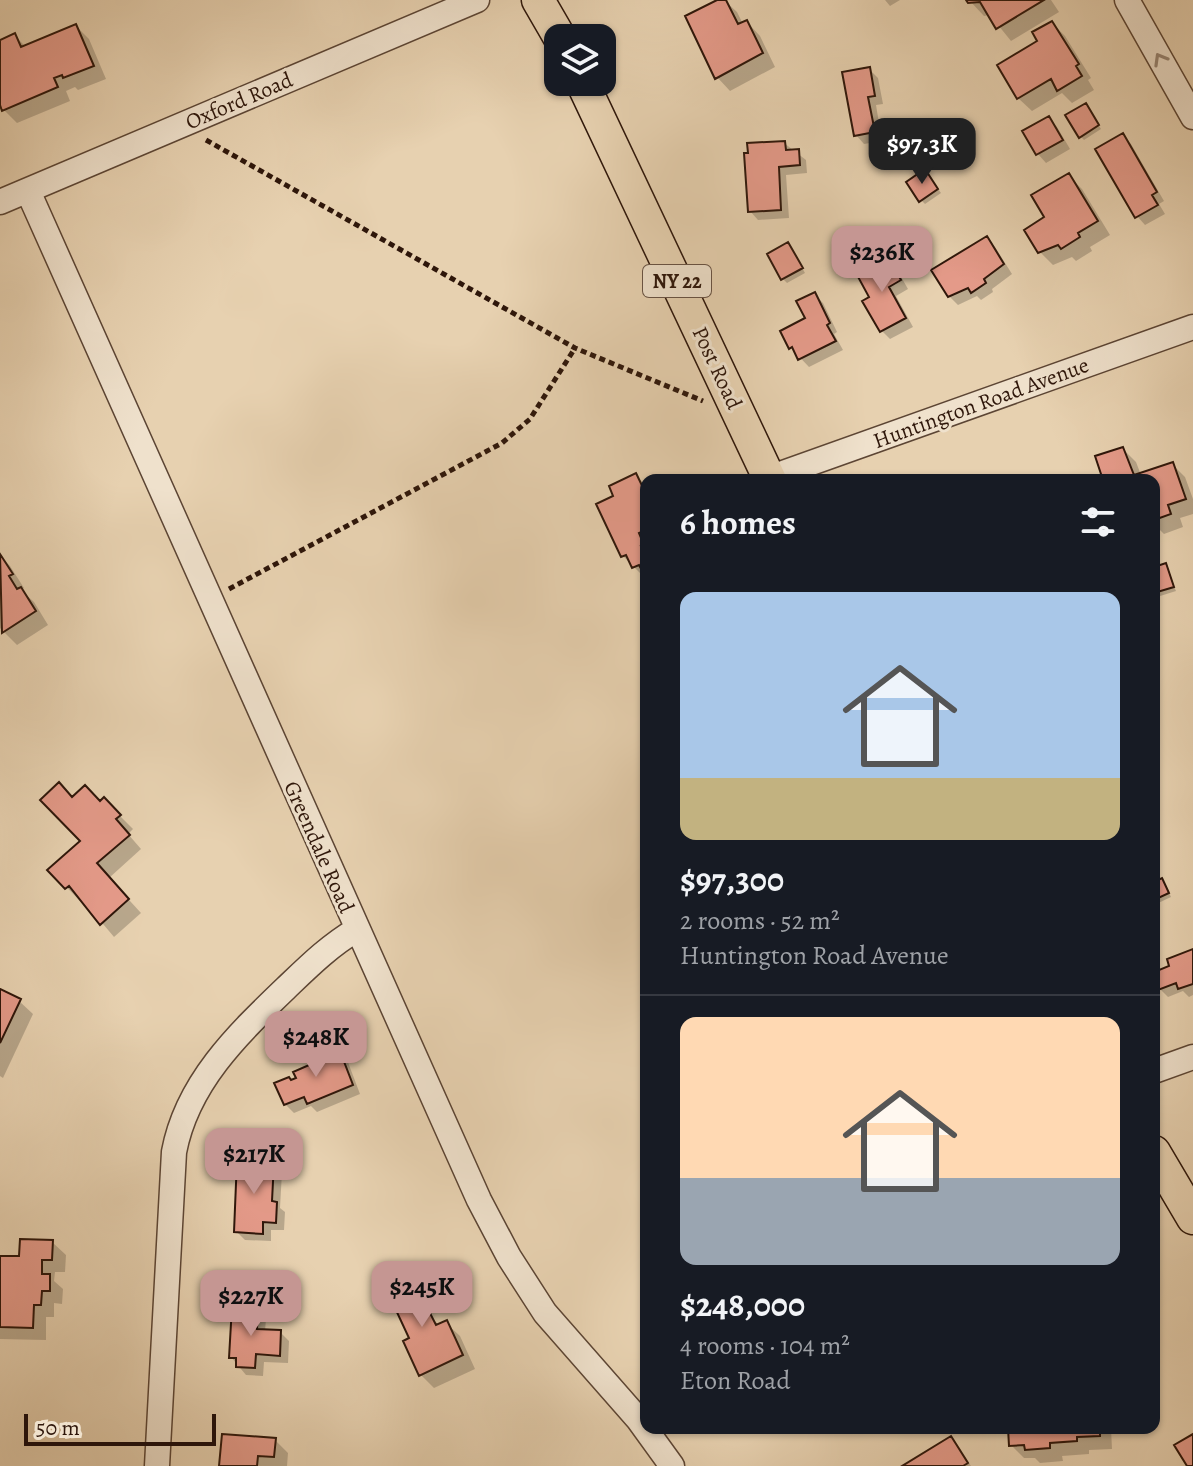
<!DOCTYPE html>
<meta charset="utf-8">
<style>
:root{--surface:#171b24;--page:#242831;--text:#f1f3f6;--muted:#9ea1a6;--line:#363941;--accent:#c59692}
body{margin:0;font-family:Alegreya,serif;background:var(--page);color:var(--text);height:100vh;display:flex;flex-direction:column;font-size:30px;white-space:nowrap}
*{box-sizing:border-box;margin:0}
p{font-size:26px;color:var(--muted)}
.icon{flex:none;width:44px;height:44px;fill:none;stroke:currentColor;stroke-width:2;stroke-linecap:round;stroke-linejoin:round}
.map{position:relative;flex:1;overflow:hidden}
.details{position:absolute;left:640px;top:474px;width:520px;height:960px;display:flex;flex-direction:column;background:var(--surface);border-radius:16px;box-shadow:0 2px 6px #0004}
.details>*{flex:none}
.tools{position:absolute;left:544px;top:24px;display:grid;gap:16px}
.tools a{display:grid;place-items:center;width:72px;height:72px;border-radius:16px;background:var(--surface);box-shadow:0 2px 6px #0004;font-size:40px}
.scale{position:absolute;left:24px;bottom:20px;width:192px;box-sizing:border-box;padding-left:8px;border:4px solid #2e160a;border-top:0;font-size:22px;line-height:28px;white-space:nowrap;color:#2e160a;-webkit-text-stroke:6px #efe1cc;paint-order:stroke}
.price{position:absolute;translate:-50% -68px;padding:0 18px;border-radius:16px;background:var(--accent);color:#111;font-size:26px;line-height:52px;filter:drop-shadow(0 2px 4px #0008)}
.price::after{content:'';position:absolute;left:50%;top:48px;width:24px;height:18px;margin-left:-12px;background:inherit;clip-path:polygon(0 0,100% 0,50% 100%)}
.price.active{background:#222;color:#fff}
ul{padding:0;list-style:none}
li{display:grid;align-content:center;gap:16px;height:424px;padding:0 40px}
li+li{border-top:2px solid var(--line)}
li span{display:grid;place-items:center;height:248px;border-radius:16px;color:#555}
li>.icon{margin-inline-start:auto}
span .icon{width:144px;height:144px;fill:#fffc;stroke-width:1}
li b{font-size:34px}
h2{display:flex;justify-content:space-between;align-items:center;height:96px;padding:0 40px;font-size:34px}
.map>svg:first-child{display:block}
.shadow{fill:#0003}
.building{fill:#e49a89;stroke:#2e160a;stroke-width:2}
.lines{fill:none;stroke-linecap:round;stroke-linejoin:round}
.minor-casing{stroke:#5c4534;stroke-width:27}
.major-casing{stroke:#2e160a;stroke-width:35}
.path{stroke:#2e160a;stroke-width:5;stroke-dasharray:6 4;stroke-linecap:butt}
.minor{stroke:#efe1cc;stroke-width:24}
.major{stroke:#e7d1b0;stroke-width:32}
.oneway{stroke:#988675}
.labels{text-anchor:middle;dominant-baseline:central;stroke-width:6;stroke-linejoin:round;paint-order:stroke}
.shield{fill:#efe1cc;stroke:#685344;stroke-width:2}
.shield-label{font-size:20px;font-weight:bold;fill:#2e160a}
.street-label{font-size:22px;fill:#2e160a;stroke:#efe1cc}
</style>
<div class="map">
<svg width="1193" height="1466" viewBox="0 0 1193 1466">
<rect width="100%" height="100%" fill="#e7d1b0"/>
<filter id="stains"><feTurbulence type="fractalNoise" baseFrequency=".0025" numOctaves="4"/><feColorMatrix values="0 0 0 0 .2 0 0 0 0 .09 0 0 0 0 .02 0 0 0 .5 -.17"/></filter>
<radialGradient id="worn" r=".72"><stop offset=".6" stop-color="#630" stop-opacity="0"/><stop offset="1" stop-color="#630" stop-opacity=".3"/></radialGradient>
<!-- shadow -->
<path class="shadow" d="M721,0H724L737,12L743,24L747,22L760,36L775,67L730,91L717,77Z
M885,0H900L890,6Z
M969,0H1051L1059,12L1011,41L990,15L984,16Z
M1052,23L1065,36L1091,78L1088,80L1094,90L1072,103L1062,93L1032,111L1018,98L1040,42Z
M76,26L89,39L106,79L78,90L75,87L66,91L70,101L17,123L4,110L0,100V42L15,36L26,47Z
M869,69L878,78L883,104L876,105L882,141L864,144L856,135Z
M1089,109L1101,129L1084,140L1080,136Z
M1049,118L1057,127L1070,149L1046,163L1038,154L1025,132Z
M960,123L975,147L956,159L952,155Z
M1123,136L1131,144L1164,201L1159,204L1165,214L1145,225L1137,216Z
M784,143L806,160L807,173L786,175L789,218L758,220L750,211Z
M929,176L941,193L925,204L921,200Z
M1069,176L1082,189L1110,235L1090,247L1092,251L1076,261L1072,257L1053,265L1040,252L1047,218Z
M987,238L995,247L1012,274L992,289L993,292L981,300L977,296L958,305L949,296Z
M791,248L805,273L787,283L783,279Z
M888,260L896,268L908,289L896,296L913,327L890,339L882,331L872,298Z
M814,294L823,303L837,332L834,334L843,350L809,367L790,347L808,319Z
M1123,449L1136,462L1141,475L1172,464L1185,477L1193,499V514L1180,518L1183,527L1164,534L1157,527L1154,528V480H1106Z
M636,476L646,486V579L623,556L616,497Z
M0,555L10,566L24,588L21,590L34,602L48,625L17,645L0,628Z
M1165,565L1176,591L1157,597L1154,593V569Z
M73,799L100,803L117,813L133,829L128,834L141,849L109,878L141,913L114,937L82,899L80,901L50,870L82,841Z
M1154,884H1165L1171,897L1154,905Z
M1193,951V995L1189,997L1183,991L1168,997L1160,989L1154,974L1172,967Z
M0,992L19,1001L33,1014L3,1078L0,1076Z
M338,1049L346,1057L360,1094L317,1112L311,1106L294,1113L285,1104L291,1082L326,1060Z
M274,1164L282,1172L280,1208L285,1212L284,1230H271V1241L245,1240L236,1231Z
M52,1242L66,1255L65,1272H55L54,1281L63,1289L62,1304L54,1303V1317H46V1340L0,1339V1258H21Z
M401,1273L414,1286L429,1315L440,1326L446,1323L460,1336L475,1369L434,1388L421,1375Z
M257,1310L266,1319L265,1331L280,1332L289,1341L288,1363L264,1362L263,1376L246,1375L231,1357Z
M1010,1428H1111L1112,1449L1089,1450V1454L1062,1456L1063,1461L1040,1463L1035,1458H1024L1011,1445Z
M950,1438L971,1466H905Z
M275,1440L288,1453L287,1466H223Z"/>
<!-- building -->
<path class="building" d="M717,0H726L738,24L747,20L763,53L715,79L685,16Z
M966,0H1044L996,29L980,2L968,3Z
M1052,21L1079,64L1076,66L1082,76L1057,91L1051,79L1017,99L997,65L1037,41L1032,32Z
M76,24L94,66L63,78L62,75L54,78L58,87L2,111L0,105V40L15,33L21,47Z
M870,67L875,96L868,97L875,132L854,136L842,72Z
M1086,103L1099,125L1079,138L1065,115Z
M1049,116L1063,140L1036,155L1022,131Z
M960,120L973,143L950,156L937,133Z
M1123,133L1157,192L1152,195L1158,205L1135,218L1095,149Z
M785,141L786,150L799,149L800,165L779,167L781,210L748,212L744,153H748L747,143Z
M925,169L938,189L919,202L906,182Z
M1069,173L1098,221L1078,233L1080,237L1061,249L1058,245L1038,253L1024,230L1044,217L1031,195Z
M987,236L1004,264L984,279L986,283L971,293L968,288L948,297L931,270Z
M788,242L803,268L781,280L767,254Z
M888,257L901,280L889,287L906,318L880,332L862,301L869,297L857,275Z
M815,292L830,323L827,325L836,341L798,360L792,347L789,349L780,331L805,318L796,301Z
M1123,447L1134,475L1173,462L1186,499L1168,505L1171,514L1154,520V480H1103L1095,456Z
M636,473L646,494V530L639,533L644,545L641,546L644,551L646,550V578L639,565L632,568L626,555L621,557L596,504L613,496L609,486Z
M0,554L13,574L9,576L17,589L21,587L36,611L2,633Z
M1166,563L1174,587L1154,593V567Z
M59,782L72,797L85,785L100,801L104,797L121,815L116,819L130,835L97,863L129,899L100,925L69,886L65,889L47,870L80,841L40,800Z
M1162,878L1169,893L1154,900V882Z
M1193,949V984L1178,989L1176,983L1158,990L1154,972L1169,966L1167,959Z
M0,989L21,999L0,1043Z
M338,1046L353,1085L307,1104L304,1097L284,1105L274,1083L289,1077L291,1080L296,1078L293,1072L323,1059L321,1054Z
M237,1159L274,1162L272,1201L277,1202L276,1223L263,1222V1234L234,1232Z
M20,1239L53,1240L52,1260H42V1274H50V1291H42L41,1305H34L33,1328L0,1327V1256H19Z
M401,1271L424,1316L430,1313L436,1325L447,1320L463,1355L419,1376L403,1341L409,1338L382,1280Z
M232,1306L258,1308L257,1329L281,1330L280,1356L256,1354L255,1368L236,1367V1358H229Z
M1008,1428H1100V1436L1077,1437V1441L1050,1443V1448L1025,1450L1024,1445L1009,1446Z
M222,1434L276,1438L274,1457L258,1456L257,1466H219Z
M1193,1434V1466H1187L1174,1445Z
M951,1436L968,1463L963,1466H902Z"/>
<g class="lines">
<defs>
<path id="minor" d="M1127,0L1193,117
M28,191L479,1200L509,1257L545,1313L638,1419L672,1466
M0,202L477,0
M769,478L1193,327
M1154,1071L1193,1057
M157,1466L174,1152C187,1083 237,1035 286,988C308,967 329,946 356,930"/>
<path id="major" d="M538,0L560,38
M582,82L770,480
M1154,1152L1193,1218"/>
</defs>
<!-- minor casing -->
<use href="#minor" class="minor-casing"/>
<!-- major casing -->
<use href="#major" class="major-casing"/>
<!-- path -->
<path class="path" d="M206,140L575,348L703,401
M229,589L502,443L530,419L575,348"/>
<!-- minor -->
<use href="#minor" class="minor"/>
<!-- major -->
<use href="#major" class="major"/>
</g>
<!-- one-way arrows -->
<defs><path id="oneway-chevron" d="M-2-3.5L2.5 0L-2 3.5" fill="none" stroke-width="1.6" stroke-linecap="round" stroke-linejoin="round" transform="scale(2)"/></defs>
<use class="oneway" href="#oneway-chevron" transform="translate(1160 59) rotate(-120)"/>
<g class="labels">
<!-- shield labels -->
<rect class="shield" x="643" y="265" width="68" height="32" rx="6"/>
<g class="shield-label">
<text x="677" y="281">NY 22</text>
</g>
<!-- street labels -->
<g class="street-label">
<text transform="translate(239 101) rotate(-23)">Oxford Road</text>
<text transform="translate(717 368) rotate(65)">Post Road</text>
<text transform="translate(981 403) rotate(-20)">Huntington Road Avenue</text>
<text transform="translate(319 847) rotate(66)">Greendale Road</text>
</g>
</g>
<rect width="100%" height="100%" filter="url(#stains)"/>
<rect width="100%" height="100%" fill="url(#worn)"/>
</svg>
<div class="tools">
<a><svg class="icon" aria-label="layers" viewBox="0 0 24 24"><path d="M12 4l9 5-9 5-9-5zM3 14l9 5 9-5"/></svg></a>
</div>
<div class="scale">50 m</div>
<b class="price active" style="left:922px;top:186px">$97.3K</b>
<b class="price" style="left:882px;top:294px">$236K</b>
<b class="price" style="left:316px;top:1079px">$248K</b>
<b class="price" style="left:254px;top:1196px">$217K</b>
<b class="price" style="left:422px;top:1329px">$245K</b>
<b class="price" style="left:251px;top:1338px">$227K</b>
<section class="details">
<h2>6 homes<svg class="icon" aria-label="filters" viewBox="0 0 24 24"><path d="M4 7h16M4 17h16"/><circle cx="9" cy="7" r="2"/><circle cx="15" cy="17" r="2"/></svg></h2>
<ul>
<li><span style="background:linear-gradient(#a9c7e8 75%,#c2b280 0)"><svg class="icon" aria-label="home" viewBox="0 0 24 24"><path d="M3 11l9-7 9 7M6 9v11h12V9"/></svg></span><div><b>$97,300</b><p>2 rooms · 52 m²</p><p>Huntington Road Avenue</p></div></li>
<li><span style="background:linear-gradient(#ffd9b3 65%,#9aa5b1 0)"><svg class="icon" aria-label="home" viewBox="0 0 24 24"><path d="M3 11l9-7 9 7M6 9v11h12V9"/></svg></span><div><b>$248,000</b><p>4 rooms · 104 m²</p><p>Eton Road</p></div></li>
</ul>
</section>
</div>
